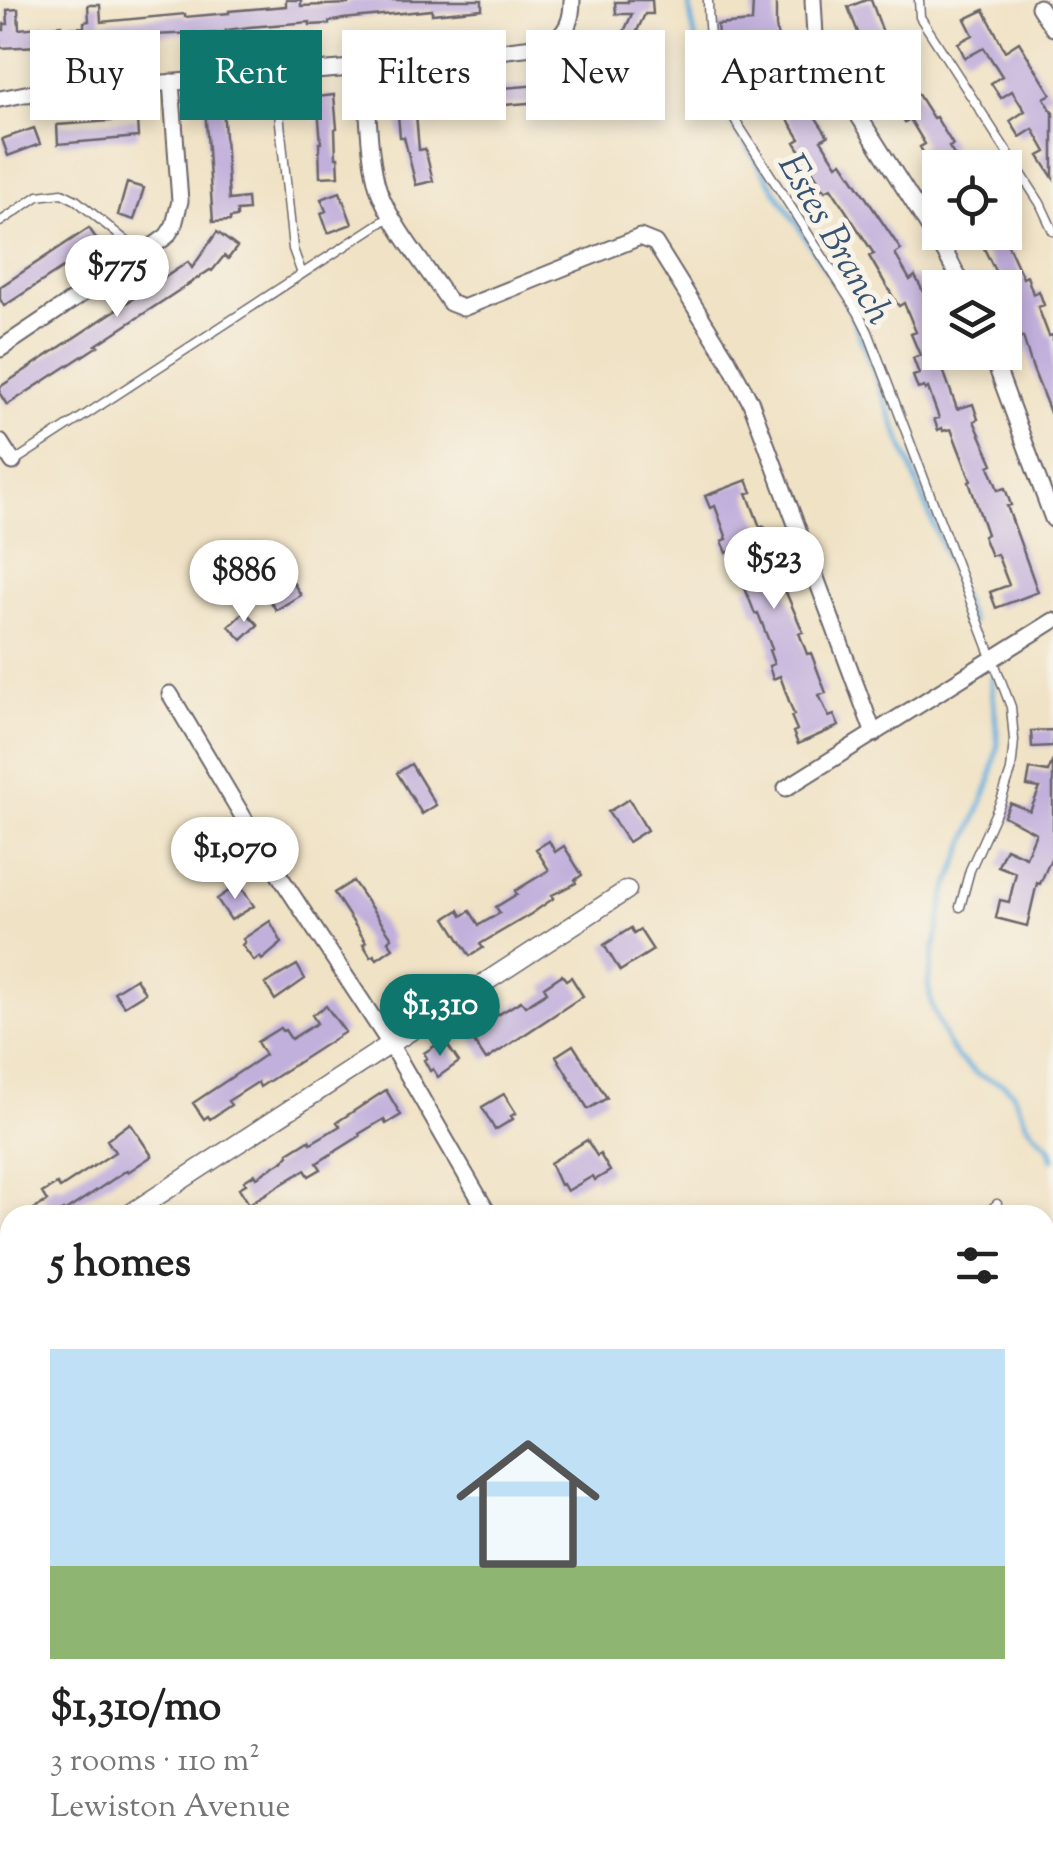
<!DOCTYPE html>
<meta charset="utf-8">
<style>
:root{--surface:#fff;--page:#f2f2f2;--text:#222;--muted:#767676;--line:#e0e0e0;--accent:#0f766e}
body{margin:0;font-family:"Sorts Mill Goudy",serif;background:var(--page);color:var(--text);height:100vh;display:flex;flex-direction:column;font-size:38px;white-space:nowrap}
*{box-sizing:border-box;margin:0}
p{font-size:32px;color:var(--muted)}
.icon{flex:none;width:55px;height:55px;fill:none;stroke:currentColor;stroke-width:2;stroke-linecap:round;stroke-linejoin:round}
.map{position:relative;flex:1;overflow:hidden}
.sheet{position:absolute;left:0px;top:1205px;width:1055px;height:670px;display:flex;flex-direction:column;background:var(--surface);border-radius:30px 30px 0 0;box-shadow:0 5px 15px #0003}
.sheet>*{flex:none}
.hud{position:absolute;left:30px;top:30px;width:995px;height:90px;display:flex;gap:20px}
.buttons{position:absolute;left:922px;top:150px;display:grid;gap:20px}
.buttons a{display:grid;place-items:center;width:100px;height:100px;border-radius:0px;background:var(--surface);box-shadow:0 5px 15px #0003;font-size:50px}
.price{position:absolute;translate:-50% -85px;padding:0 22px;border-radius:35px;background:#fff;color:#222;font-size:32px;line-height:65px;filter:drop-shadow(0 2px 5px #0008)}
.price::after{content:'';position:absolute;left:50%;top:60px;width:30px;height:22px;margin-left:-15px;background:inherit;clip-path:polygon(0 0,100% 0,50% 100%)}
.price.current{background:var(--accent);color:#fff}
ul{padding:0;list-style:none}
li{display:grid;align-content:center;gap:20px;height:530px;padding:0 50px}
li+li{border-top:2px solid var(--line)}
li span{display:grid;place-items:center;height:310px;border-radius:0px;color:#555}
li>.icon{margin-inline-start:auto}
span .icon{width:180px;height:180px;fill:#fffc;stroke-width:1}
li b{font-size:42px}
h2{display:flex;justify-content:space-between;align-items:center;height:120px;padding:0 50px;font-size:42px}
.tag{padding:0 35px;border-radius:0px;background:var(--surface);box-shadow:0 5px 15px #0003;font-size:35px;line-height:90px}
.tag.current{background:var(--accent);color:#fff}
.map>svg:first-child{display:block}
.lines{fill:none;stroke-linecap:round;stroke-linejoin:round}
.stream{stroke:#65addc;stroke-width:5}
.building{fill:#c1afdc}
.service-casing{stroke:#6a656b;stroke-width:11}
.minor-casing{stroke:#6a656b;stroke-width:19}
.tertiary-casing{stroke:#6a656b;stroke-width:21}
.secondary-casing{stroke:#6a656b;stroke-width:24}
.service{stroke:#fff;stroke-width:8}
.minor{stroke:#fff;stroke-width:15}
.tertiary{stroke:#fff;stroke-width:18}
.secondary{stroke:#fde5c5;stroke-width:20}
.labels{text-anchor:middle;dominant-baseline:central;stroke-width:10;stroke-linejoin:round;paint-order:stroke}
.water-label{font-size:38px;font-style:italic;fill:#395373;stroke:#f7f3e8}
</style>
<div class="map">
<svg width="1053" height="1875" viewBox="0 0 1053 1875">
<rect width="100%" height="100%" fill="#f7f3e8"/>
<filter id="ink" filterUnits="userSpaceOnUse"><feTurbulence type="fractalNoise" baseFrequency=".01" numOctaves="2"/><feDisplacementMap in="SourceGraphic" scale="20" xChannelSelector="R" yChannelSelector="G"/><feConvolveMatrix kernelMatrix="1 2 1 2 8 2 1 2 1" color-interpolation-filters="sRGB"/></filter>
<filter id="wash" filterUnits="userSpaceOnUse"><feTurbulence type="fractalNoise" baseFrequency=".0048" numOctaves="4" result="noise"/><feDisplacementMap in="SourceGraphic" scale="40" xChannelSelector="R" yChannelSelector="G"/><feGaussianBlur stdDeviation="2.25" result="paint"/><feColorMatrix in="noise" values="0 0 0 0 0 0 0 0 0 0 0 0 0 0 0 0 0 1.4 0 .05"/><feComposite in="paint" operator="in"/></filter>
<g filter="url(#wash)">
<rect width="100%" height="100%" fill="#f0e2c5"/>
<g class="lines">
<!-- stream -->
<path class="stream" d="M689,0C692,35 701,65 715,96L846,301L972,623
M991,679L998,743L990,782L945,895L928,983L932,1006L947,1042L956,1056L978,1075L1003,1084L1012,1091L1027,1124L1050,1148L1053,1159"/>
</g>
<g id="blocks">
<!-- building -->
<path class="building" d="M286,0H301V6L348,4V0H482V9L432,14V10L343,19L329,22V24L310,25V22L249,27L226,30V32L195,35V33L131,36L103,40V43L0,48V30H4V24H8L7,10L18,9L19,29L61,25V28L84,27V22L89,21L88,5H100L101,22L185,14V17L229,13V11L286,6Z
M628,0H652L653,14H645L637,31L651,38L630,81L633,84L608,108L596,94L611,80L602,70L611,61L616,66L625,48L631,43L621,38L632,14H616L615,2H628Z
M753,0H776V26L781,59L757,63L754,42L719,45L717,25L752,22Z
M866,0H871L885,38L898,58L892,62L905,82L909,80L933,118L936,117L953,145L949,147L962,168H932L920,147L925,144L910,119L905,122L881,84L879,85L860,56L866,53L848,7Z
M984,10L1005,51L1019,42L1051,94L1044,98L1053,113V178L1039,156L1046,152L1033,129L1020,137L1010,121L1025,111L1012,91L1001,98L991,83L1002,76L984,48L965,58L958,43L973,35L965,19Z
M780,72L789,88L794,85L828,136L821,140L837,165L842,162L901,250L895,254L910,280L915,276L940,324V352H968L941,364L957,409L973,404L978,419L974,421L993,464L989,466L998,490L1005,488L1011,505L1007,506L1038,592L996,608L990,592L1009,585L997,554L991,556L983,536L987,534L969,482L971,481L951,429L943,431L942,428L938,430L934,419L939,418L928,388L925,390L924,387L918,389L913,376L919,374L913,358L920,355L911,334L916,332L904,303L899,306L896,302L869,256L874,254L831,188L825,191L823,188L815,193L809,183L817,178L795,142L800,139L782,110L776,113L759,83Z
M576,82L577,99L456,109L455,92Z
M334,95L337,128L335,129L336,157H338L339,176L320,177L319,143H321L317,97Z
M415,102L419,150L425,149L433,181L416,185L404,137H400L397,104Z
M223,105L229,200L247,198L248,210L237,211V217L230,218V221L213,222L205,107Z
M137,119L138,137L58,144L57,125Z
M34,128L40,144L8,156L2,139Z
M127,183L144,188L134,220L118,215Z
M340,192L352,224L328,233L321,213L326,211L321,199Z
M89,228L100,244L4,306L0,299V287Z
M217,232L237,247L228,259L224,256L212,271L210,270L163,301L96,345L98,346L7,405L0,394V387L188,262L192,268Z
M976,232H1002L1023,278L1027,276L1033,294L1039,291L1044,305L1038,307L1049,336L1053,335V420L1033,369L1023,337L1021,338L1017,326L1000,274L997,275Z
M747,480L752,492L747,493L760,527L764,526L768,537L765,539L773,562L776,561L787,590H785L803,632L799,633L807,654L811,653L826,693L819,695L829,717L834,715L839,726L798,744L793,732L797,730L791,716L794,715L780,676L773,679L769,666L774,664L769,650L772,649L758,613L755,614L745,588L752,585L745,565L738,549L727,553L722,541L727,539L722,525L715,506L710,508L705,496Z
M277,557L301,595L276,610L252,572Z
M245,611L258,625L242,640L229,626Z
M1053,730V746L1032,747L1031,731Z
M1053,760V854L1040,884L1037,883L1027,926L996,918L1000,900L1009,902L1016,873L998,866L1006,848L1026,857L1036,833L1004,816L1010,803L1030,811L1040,788L1027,786L1030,769L1048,772Z
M411,764L436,805L422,814L397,773Z
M629,799L647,830L628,842L608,812Z
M549,841L555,852L564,846L582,875L575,880L576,883L552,895L554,898L531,914L480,944L483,948L470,956L446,918L459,910L462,916L470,911L479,925L500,913L496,907L517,894L515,891L549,870L536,849Z
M353,881L392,938L388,941L393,948L377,959L374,955L371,957L363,944L366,942L334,893Z
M239,884L254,906L231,920L217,899Z
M270,921L282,943L262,960L260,957L254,961L242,945L245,942L243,939Z
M631,928L634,934L640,930L653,950L620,971L604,945Z
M297,965L305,979L275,1000L265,984Z
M562,975L566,980L571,977L583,996L486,1060L473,1040L479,1036L476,1032L480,1030L478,1027L521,1001L525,1006L547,992L544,987Z
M136,978L145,993L124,1006L114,992Z
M326,1006L345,1032L260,1087L258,1082L228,1101L231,1105L210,1119L208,1116L204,1119L193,1103L265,1055L257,1042L280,1028L282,1031L285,1030L291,1039L317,1023L312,1015Z
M444,1040L459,1062L438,1077L433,1069L430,1071L424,1060L427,1058L424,1053Z
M573,1045L607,1098L588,1109L556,1056Z
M386,1090L401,1115L386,1124L384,1119L359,1134L360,1136L317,1163L321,1169L309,1176L305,1170L249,1204L239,1188L246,1184L244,1181L255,1174L257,1177L284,1160L289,1155L288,1153L309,1140L311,1143L340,1126L337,1122Z
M504,1094L516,1113L511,1116L513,1119L495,1130L482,1107Z
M130,1123L152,1156L128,1172L127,1170L64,1212L63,1210L55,1215H24L47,1201L42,1193L57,1184L60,1188L115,1152L107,1140Z
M587,1140L597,1156L600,1154L610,1171L595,1180L593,1176L567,1191L563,1184L560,1185L550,1163Z"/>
</g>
</g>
<g filter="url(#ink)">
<use href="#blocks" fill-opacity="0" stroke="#6a656b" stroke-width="2.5"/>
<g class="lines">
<defs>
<path id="service" d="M708,0C708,45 716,83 737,123L858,312L868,332L1011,707L1014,740L1011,771L1001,801L970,870L960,907
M919,0L920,17L1040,203L1053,231
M275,74L293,249L302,274
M0,222L38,196L62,193L76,200L142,254
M13,462L391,216
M985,1215L997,1204
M1045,1396L1053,1412
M0,1431L10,1425
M0,1654L10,1647
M321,1865L324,1875"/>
<path id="minor" d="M813,0L815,36L820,55L946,254L964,288
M1039,7L1053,28
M365,67C368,101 368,160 379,191C391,225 429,271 450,303L463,308L640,237L655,243L728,360L751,403L874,734
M0,99L25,94L365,67L550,45C567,32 572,21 572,0
M0,349L156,244L167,236L174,225L180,201L171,82
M991,352L1053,519
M0,442L13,462
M170,694L264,852L390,1044L489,1215
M786,788L1053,621
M0,1557L10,1560
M0,1759L10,1752
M205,1865L211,1875
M982,1865L988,1875"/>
<path id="tertiary" d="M128,1215L627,890"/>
<path id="secondary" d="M0,1281L10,1297
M0,1339L10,1354
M354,1865L361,1875
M391,1865L398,1875"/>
</defs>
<!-- service casing -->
<use href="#service" class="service-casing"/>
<!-- minor casing -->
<use href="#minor" class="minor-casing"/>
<!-- tertiary casing -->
<use href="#tertiary" class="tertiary-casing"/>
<!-- secondary casing -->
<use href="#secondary" class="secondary-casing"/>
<!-- service -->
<use href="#service" class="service"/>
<!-- minor -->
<use href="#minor" class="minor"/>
<!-- tertiary -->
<use href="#tertiary" class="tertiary"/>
<!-- secondary -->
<use href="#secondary" class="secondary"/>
</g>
</g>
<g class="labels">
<!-- water labels -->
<g class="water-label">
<text transform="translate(833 240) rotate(60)">Estes Branch</text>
</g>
</g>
</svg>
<div class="buttons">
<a><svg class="icon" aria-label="locate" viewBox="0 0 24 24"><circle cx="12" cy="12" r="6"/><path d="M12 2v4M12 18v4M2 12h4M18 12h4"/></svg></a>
<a><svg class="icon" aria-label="layers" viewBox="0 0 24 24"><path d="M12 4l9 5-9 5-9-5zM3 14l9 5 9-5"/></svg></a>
</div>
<b class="price" style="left:117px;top:320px">$775</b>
<b class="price" style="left:774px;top:612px">$523</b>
<b class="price" style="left:244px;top:625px">$886</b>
<b class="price" style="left:235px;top:902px">$1,070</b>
<b class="price current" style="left:440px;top:1059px">$1,310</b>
<div class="hud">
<a class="tag">Buy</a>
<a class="tag current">Rent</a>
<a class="tag">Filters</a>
<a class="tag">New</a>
<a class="tag">Apartment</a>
</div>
<section class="sheet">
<h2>5 homes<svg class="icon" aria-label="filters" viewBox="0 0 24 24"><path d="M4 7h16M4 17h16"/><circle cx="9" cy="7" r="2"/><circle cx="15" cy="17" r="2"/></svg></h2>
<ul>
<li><span style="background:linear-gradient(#bfe0f5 70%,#8fb573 0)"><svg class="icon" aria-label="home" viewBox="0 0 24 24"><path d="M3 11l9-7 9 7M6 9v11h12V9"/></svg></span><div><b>$1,310/mo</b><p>3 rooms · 110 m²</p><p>Lewiston Avenue</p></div></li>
</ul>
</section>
</div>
